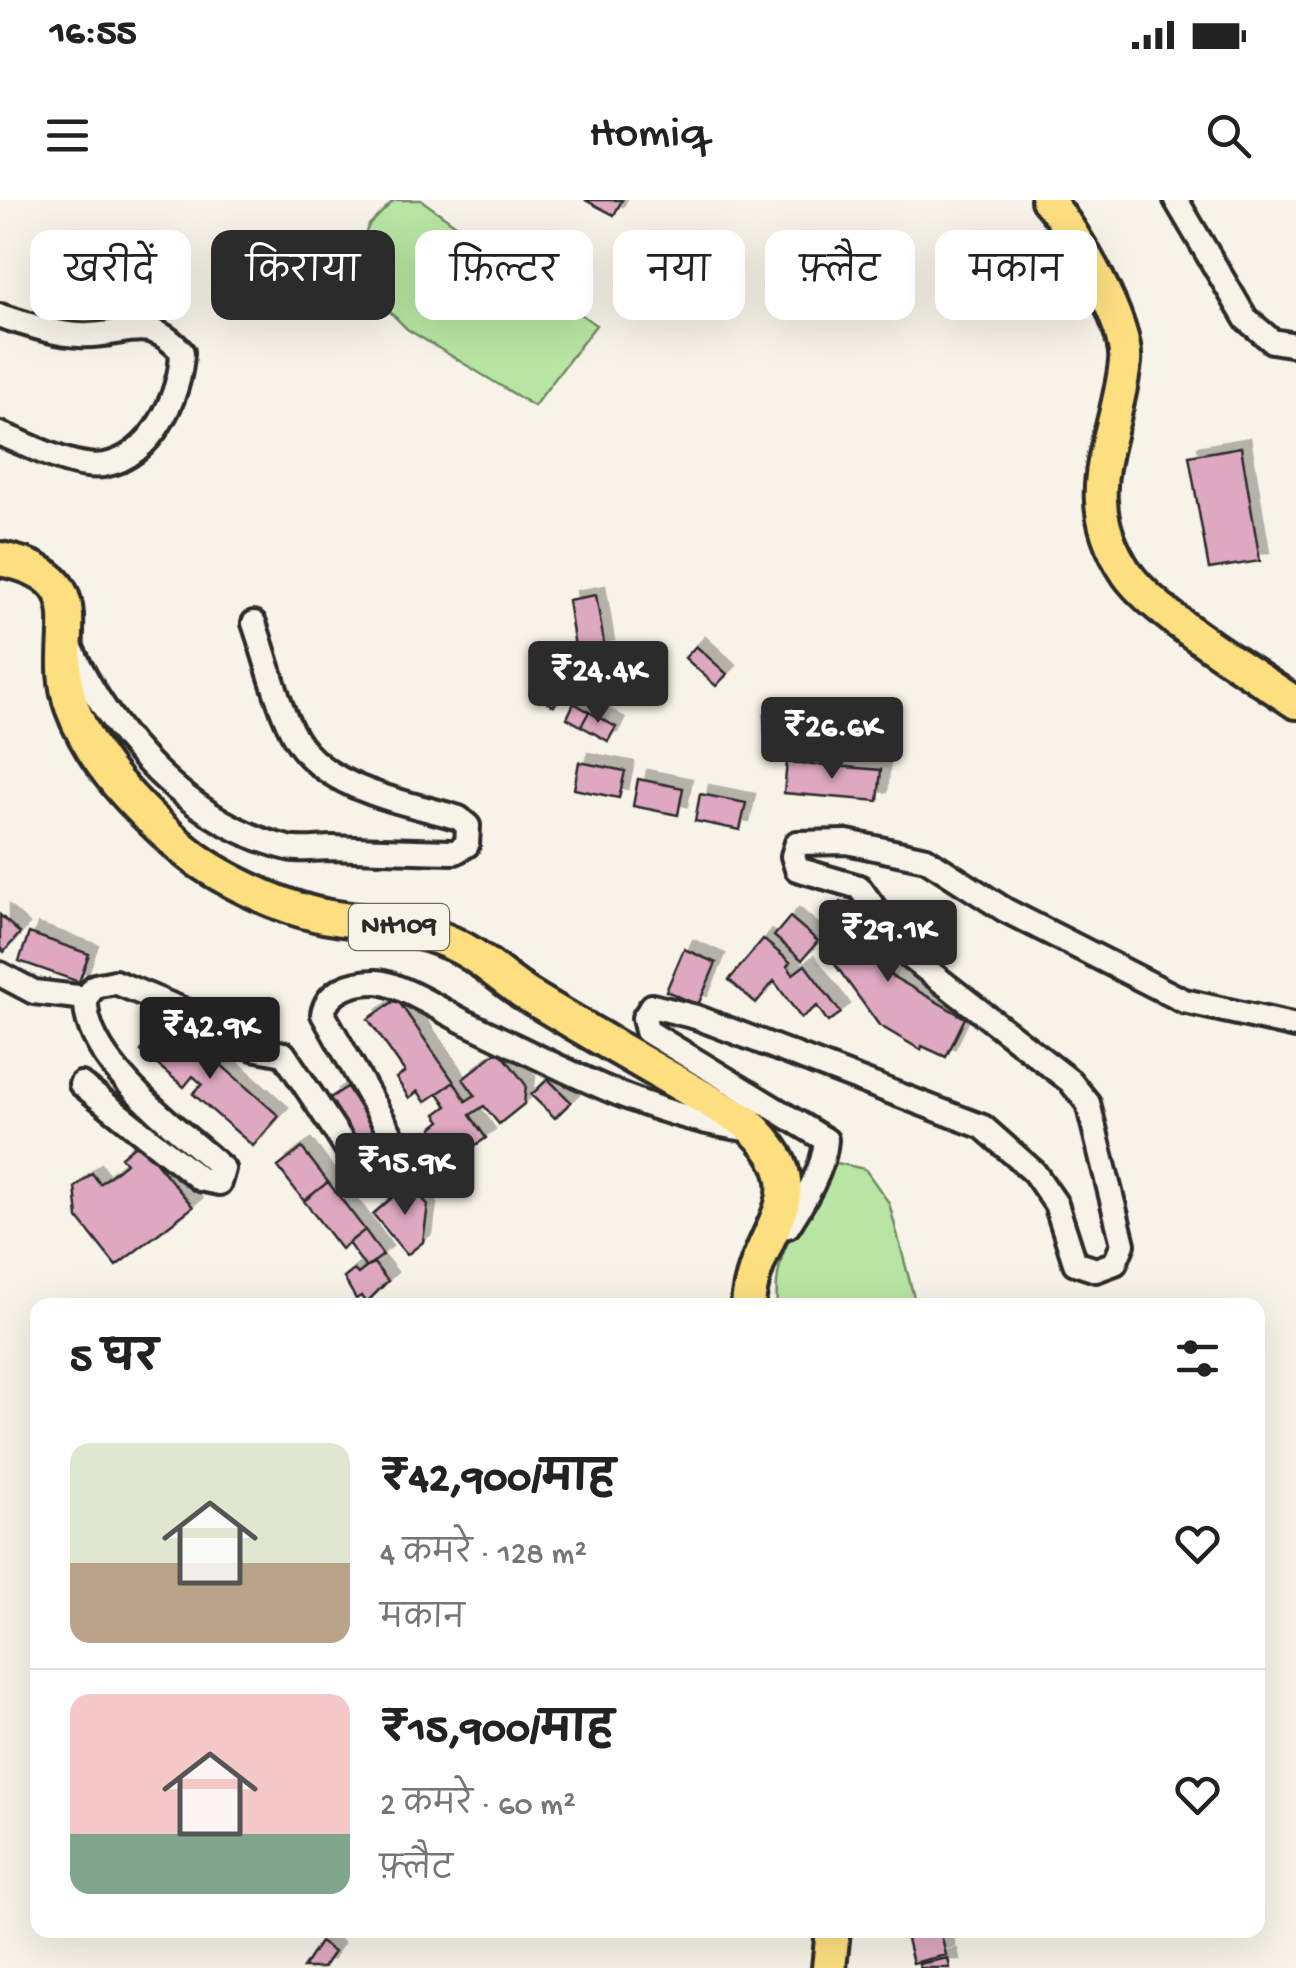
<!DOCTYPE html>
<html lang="hi">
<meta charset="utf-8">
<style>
:root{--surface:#fff;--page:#f2f2f2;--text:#222;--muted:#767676;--line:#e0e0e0;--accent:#2b2b2b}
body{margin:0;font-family:"Gochi Hand","Playpen Sans Deva",sans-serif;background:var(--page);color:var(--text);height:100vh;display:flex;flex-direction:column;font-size:38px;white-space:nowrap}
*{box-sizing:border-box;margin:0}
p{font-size:32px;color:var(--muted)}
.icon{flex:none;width:55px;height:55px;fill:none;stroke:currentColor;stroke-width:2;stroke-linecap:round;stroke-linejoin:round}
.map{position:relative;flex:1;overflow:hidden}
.drawer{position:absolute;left:30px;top:1098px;width:1235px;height:640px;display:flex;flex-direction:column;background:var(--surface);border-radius:20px;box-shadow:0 10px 40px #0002}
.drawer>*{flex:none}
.guide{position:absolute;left:30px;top:30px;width:1238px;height:90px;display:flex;gap:20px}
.price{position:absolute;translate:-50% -85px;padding:0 22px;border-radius:10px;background:var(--accent);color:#fff;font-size:32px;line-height:65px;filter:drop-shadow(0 2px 5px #0008)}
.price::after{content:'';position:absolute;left:50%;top:60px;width:30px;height:22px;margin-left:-15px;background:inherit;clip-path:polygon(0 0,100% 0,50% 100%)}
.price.selected{background:#222;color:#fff}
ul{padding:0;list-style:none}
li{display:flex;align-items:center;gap:30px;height:250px;padding:0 40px}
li+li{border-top:2px solid var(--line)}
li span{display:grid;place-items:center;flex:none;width:280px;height:200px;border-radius:20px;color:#555}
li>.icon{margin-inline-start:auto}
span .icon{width:120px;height:120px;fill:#fffc;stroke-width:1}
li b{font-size:42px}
h2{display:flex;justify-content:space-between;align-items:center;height:120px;padding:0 40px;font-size:42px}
.pill{padding:0 35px;border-radius:20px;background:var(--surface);box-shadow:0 10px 40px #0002;font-size:35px;line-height:90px}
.pill.selected{background:var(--accent);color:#fff}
.status{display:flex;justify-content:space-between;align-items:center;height:70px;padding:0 50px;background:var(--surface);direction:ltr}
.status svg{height:28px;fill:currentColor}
header{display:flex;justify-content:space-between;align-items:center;height:130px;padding:0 40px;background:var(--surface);font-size:45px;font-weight:600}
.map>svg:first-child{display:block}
.green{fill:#b8e5a3;stroke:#728867;stroke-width:2.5}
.building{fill:#dea8c0;stroke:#2b2b2b;stroke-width:2.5;filter:url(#shadow)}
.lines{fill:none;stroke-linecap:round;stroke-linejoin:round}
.minor-casing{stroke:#2b2b2b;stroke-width:30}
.major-casing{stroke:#2b2b2b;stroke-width:38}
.highway-casing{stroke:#2b2b2b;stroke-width:40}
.minor{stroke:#f7f3e8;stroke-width:22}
.major{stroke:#fedf80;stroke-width:30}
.highway{stroke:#fedf80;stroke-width:32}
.labels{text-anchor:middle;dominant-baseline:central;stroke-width:8;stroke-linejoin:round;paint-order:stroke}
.shield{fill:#f7f3e8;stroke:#686764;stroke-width:2.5}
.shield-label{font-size:28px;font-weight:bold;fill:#2b2b2b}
</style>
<div class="status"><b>16:55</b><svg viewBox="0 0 49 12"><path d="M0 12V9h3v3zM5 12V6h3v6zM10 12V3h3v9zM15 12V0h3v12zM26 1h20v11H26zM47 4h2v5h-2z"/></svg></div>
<header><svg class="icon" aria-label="menu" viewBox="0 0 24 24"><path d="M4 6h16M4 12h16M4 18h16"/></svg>Homiq<svg class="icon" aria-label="search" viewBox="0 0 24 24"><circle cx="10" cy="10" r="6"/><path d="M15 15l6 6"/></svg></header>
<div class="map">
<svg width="1296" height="1768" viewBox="0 0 1296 1768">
<defs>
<filter id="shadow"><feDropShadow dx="9" dy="-9" stdDeviation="0" flood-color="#0004"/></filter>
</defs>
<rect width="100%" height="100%" fill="#f7f3e8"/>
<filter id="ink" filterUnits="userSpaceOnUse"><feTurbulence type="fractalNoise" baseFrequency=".01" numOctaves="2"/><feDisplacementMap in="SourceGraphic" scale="20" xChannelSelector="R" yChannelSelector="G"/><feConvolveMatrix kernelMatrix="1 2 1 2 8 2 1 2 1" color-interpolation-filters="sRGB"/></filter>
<g filter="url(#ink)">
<!-- green -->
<path class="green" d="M394,0H421L596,125L534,206L407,129L349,71L369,25Z
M832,962L865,969L889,1003L916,1105H777C772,1042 809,1015 832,962Z"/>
<!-- building -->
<path class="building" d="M585,0H622L614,15Z
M1241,247L1260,361L1209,369L1189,256Z
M596,395L605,449L576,454L568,400Z
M696,446L727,474L716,486L685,458Z
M540,474L565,487L554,506L530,493Z
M574,503L589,512L581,526L567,518Z
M589,512L616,527L608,541L581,526Z
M809,512L810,529L765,532L764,515Z
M579,562L625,571L619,598L574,589Z
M787,562L881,570L878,601L784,593Z
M638,579L683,588L678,615L633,606Z
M700,594L746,603L740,630L695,621Z
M841,702L885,727L879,739L900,752L888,768L892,776L965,818L946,857L922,846L921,850L879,825L826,752L842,740L826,730Z
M0,715L20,733L4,752L0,748Z
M790,717L818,741L802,760L774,736Z
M29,733L89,754L79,782L19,761Z
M763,739L790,762L787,766L793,774L805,765L841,813L828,822L817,806L801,818L774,781L756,803L729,780Z
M684,749L716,763L698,805L666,791Z
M397,799L454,882L425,902L418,891L409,898L396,878L405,872L368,819Z
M168,818L279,916L253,946L193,894L202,884L193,876L184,887L141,851Z
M499,850L526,885L524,904L499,924L484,906L470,915L486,938L463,954L457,945L448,952L432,928L441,921L436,914L447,906L438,893L454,882L466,901L475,895L463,879Z
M548,879L571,902L555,918L531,895Z
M347,887L385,946L367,957L330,898Z
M139,942L193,1007L116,1066L78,1018L75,987L92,973L100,984L126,963L121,957Z
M302,948L328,982L304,1001L278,967Z
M328,982L365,1030L341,1049L304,1001Z
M409,983L428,1005L423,1042L407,1055L373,1014Z
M365,1030L383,1055L366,1068L348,1043Z
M373,1062L388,1081L366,1103L361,1096L356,1099L344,1078L354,1070L358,1074Z
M927,1730H940L946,1755L913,1763L906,1735Z
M320,1742L334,1752L323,1768H303Z
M948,1758L950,1768H920L919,1764Z"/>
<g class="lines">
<defs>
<path id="minor" d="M1176,0L1246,119L1272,141L1296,145
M0,116C24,123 53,134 79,135C126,138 145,111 182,152C181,195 152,257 104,265C73,270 28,244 0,234
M71,448C111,536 190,624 288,648C302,651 319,648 333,648C374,650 415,651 455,652L467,645L468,626L459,618C406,602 328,591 296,539C278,509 266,457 254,423
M0,774L34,792L86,798
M81,884L200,979L219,983L223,969C180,929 82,862 86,798L95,786L115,782L222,826L253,848L284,854L348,950L376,974L392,969L400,958L398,947L323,814C327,790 353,782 376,782C397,782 446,813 467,823C559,866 645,916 746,929
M773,1029L788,1026C804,1001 824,970 826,940L647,831L644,818L652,806L696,817L983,927L1034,972L1056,1004L1075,1063L1096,1070L1115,1063L1123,1044L1088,903L1070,881L909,756L859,687L797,669L793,656L797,643L847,642L926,659L1005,710L1184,801L1296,826"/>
<path id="major" d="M1047,0C1073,27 1129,125 1125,162C1116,244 1074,295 1127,374C1156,415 1252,473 1296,503"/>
<path id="highway" d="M0,359C105,379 47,439 72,507C93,565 137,607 182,648C215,677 282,708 324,716C372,725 420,725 463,749C487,762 507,783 531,797C602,840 675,881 747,923C827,995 755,1024 748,1105
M829,1768L833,1730"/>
</defs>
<!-- minor casing -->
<use href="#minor" class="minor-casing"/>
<!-- major casing -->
<use href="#major" class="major-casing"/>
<!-- highway casing -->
<use href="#highway" class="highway-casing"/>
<!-- minor -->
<use href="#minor" class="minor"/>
<!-- major -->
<use href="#major" class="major"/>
<!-- highway -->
<use href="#highway" class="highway"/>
</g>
</g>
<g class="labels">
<!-- shield labels -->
<rect class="shield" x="349" y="704" width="100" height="46" rx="8"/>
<g class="shield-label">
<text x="399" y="727">NH109</text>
</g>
</g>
</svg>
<b class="price" style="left:598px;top:526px">₹24.4K</b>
<b class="price" style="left:832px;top:582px">₹26.6K</b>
<b class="price" style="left:888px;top:785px">₹29.1K</b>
<b class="price selected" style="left:210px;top:882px">₹42.9K</b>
<b class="price" style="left:405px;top:1018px">₹15.9K</b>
<div class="guide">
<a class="pill">खरीदें</a>
<a class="pill selected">किराया</a>
<a class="pill">फ़िल्टर</a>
<a class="pill">नया</a>
<a class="pill">फ़्लैट</a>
<a class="pill">मकान</a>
</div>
<section class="drawer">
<h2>5 घर<svg class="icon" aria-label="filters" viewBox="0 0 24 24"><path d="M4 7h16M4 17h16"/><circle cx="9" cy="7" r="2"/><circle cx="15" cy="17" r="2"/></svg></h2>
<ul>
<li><span style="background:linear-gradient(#dfe7d0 60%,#b9a48a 0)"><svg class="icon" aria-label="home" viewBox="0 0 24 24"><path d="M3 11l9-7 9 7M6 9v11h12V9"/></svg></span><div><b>₹42,900/माह</b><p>4 कमरे · 128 m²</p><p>मकान</p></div><svg class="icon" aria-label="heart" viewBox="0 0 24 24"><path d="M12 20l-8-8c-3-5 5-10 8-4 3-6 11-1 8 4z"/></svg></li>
<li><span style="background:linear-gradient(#f6c9c9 70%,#7fa58c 0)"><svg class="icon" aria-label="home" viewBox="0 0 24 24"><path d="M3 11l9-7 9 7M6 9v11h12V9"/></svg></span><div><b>₹15,900/माह</b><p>2 कमरे · 60 m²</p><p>फ़्लैट</p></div><svg class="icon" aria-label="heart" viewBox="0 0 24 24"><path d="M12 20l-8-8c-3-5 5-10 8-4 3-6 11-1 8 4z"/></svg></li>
</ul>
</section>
</div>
